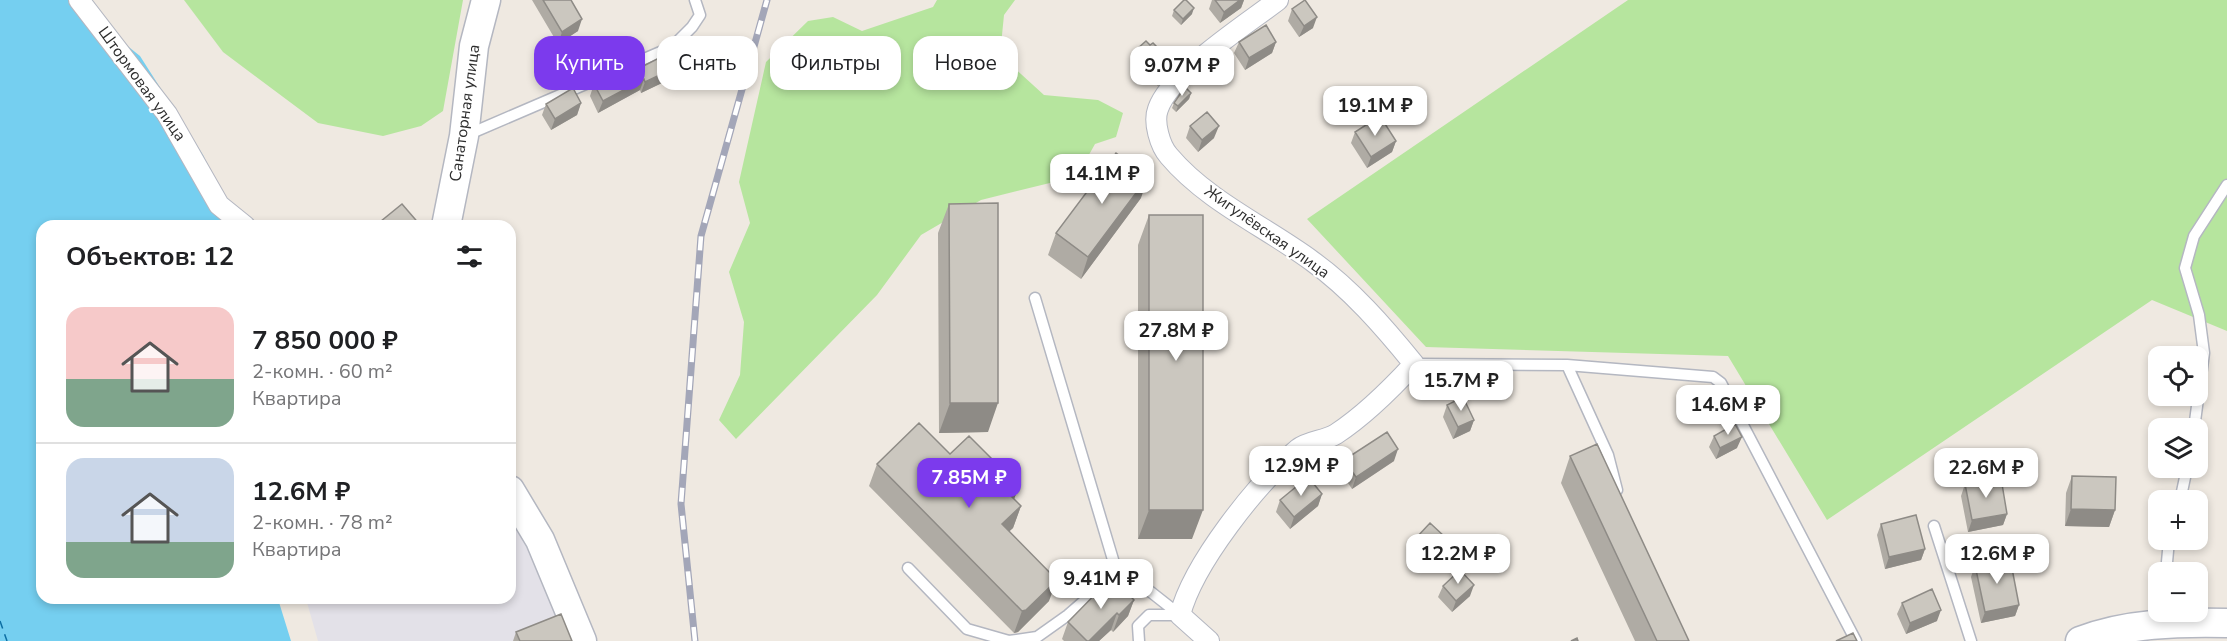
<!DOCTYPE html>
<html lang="ru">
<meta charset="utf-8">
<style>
:root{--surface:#fff;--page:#f2f2f2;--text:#202124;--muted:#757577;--line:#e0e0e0;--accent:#7c3aed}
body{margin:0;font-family:"Nunito Sans",sans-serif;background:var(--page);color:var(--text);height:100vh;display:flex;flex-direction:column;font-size:22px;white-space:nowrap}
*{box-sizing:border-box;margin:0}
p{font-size:20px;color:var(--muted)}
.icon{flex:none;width:33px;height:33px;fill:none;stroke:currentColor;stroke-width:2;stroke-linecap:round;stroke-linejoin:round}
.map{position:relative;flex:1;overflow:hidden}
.sheet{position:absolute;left:36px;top:220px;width:480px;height:384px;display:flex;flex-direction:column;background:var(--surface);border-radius:18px;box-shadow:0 3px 9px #0003}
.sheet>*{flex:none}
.hud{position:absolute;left:534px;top:36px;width:570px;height:54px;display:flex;gap:12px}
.fabs{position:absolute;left:2148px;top:346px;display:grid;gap:12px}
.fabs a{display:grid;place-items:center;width:60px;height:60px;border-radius:12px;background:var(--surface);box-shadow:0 3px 9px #0003;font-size:30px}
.price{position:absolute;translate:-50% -51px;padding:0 14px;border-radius:12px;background:#fff;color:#222;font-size:20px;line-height:39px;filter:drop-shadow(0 2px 3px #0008)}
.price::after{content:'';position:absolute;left:50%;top:36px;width:18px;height:14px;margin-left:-9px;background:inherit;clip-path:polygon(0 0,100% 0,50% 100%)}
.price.current{background:var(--accent);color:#fff}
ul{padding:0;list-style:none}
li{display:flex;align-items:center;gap:18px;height:150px;padding:0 30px}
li+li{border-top:2px solid var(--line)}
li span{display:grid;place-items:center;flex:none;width:168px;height:120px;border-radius:18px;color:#555}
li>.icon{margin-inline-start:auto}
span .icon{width:72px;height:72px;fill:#fffc;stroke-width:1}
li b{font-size:26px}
h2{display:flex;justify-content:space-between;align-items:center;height:72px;padding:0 30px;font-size:26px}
.chip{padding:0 21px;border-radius:18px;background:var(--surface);box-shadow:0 3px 9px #0003;font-size:21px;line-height:54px}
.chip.current{background:var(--accent);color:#fff}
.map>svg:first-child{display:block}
.industrial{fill:#e3e1e8}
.green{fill:#b6e59e}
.water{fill:#75cff0}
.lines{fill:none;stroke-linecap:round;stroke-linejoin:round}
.ferry{stroke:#0d6fa3;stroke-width:1.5;stroke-dasharray:8 6;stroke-linecap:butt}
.lane-casing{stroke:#b4b7c1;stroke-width:13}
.street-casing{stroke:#b4b7c1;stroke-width:22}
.secondary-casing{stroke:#b4b7c1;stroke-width:31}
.lane{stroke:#fff;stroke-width:10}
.street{stroke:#fff;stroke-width:20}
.secondary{stroke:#fff;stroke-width:28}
.rail-casing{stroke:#a3a6b8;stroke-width:7}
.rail{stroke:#fff;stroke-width:4.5;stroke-dasharray:14;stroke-linecap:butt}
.wall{fill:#afaba4}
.shaded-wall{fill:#8e8b86}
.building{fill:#cbc7bf;stroke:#8e8b86;stroke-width:1.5}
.labels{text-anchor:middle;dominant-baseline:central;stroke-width:4.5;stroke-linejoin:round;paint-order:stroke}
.street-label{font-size:16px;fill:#2e2e2e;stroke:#fff}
</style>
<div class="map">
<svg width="2227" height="641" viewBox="0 0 2227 641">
<rect width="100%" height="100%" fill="#efe9e1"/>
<!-- industrial -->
<path class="industrial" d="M510,517L549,577L574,641H318L306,599L510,598Z"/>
<!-- green -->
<path class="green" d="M184,0H463L443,111L421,126L383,136L318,123L223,52Z
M937,0H1015L1004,15L1000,55L1044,95L1098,100L1123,113L1116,137L1095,144L1081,169L1058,181L981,200L921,235L877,295L736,439L719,420L740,375L744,322L729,272L750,223L739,182L766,62L808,21L833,17L862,31L933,7Z
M1628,0H2227V331L2152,300L1827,520L1728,356L1426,347L1307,219Z"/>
<!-- water -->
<path class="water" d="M0,0H70L140,56L203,155L214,178L228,221L225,226H42V598L278,599L291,641H0Z"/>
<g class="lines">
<!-- ferry -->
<path class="ferry" d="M0,621L7,641"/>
<defs>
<path id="lane" d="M467,135L672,47L692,27L700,15L695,0
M1414,364L1567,365L1713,377L1721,383L1856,641
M1567,365L1608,455L1617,490
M2194,429L2204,353L2199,315L2185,268L2194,236L2227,185
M2180,501L2187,468
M1934,526L1971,641
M1114,563L1180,615
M908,568L967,629L1009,641L1037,637L1068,615L1106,582L1114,563L1035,298
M2166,573L2169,540
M1139,641L1138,626L1149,615H1180"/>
<path id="street" d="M79,0L167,114L219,205L245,226
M1209,641L1180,615C1193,564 1257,483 1298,449C1308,441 1325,441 1336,434C1365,415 1391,389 1414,364C1384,327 1351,289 1312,261C1266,227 1207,201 1169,156C1160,146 1153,122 1158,109C1170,73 1247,24 1278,0"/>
<path id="secondary" d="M446,226L464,136L474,46L486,0
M510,490L540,540L582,641
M2080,641C2126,623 2179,622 2227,623"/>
</defs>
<!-- lane casing -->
<use href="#lane" class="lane-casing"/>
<!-- street casing -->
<use href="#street" class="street-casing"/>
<!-- secondary casing -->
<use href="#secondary" class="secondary-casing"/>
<!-- lane -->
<use href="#lane" class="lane"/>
<!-- street -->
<use href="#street" class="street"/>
<!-- secondary -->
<use href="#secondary" class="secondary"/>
<defs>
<path id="rail" d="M695,641L681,504L701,236L767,0"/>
</defs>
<!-- rail casing -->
<use href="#rail" class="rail-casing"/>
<!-- rail -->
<use href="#rail" class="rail"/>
</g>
<!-- wall -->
<path class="wall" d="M532,0H571L578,31L558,44Z
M1212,0H1244L1241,8L1220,23L1209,9Z
M1292,9L1313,28L1299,37L1288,21Z
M1174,10L1192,14L1181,25L1172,16Z
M1239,42H1276L1272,53L1245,70L1234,53Z
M1150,45L1169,59L1165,76L1158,86L1133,61L1137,49Z
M659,58L662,83L641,93L640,90L598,113L590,96L594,84L618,79Z
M1191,93L1189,99L1176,112L1172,108L1174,103Z
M581,103L577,115L551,130L542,115L546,104Z
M1190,126L1214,138L1198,152L1186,138Z
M1355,132L1396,141L1392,152L1367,168L1351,143Z
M1141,198L1081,279L1048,255L1056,233Z
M949,204L988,432L939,433L938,233Z
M1149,215L1192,539H1138V245Z
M1447,405L1474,420L1470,431L1453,439L1443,417Z
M1714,436L1737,448L1716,459L1709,447Z
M950,454L1019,486L1014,499L1021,506L1013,528L1009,531L1049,601L1018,632L1014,633L869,486L877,464Z
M1570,456L1689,641H1635L1561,483Z
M1344,460L1394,461L1352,489L1340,471Z
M2072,476L2115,510L2109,527L2065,526L2066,493Z
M1965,484L2007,514L2003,525L1968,532L1961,496Z
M1322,494L1318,506L1290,529L1276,512L1280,500Z
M1881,524L1925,549L1921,560L1885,569L1877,535Z
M1417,537L1441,548L1428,563L1413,549Z
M1975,565L2019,605L2015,616L1981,623L1971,577Z
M1443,586L1470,596L1452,612L1438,597Z
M1134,600L1128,616L1113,632L1111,630L1099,641H1064L1062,639L1068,622Z
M1902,603L1937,621L1906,634L1897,614Z
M516,632L572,641H513Z"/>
<!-- shaded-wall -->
<path class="shaded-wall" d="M1240,0H1244L1241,8L1220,23L1224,12Z
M1194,8L1192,14L1181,25L1183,19Z
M1317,17L1313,28L1299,37L1304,26Z
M582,19L578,31L558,44L562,32Z
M1276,42L1272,53L1245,70L1249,58Z
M1169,59L1165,69L1170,64L1165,76L1158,86L1167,62Z
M666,72L662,83L641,93L645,82Z
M644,79L640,90L598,113L603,101Z
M1191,93L1189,99L1176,112L1178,106Z
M581,103L577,115L551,130L555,119Z
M1219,126L1214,138L1198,152L1202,140Z
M1396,141L1392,152L1367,168L1371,157Z
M1148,177L1141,198L1081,279L1088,257Z
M510,344H515L510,358Z
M950,403H998L988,432L939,433Z
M1474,420L1470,431L1453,439L1458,427Z
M1742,437L1737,448L1716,459L1720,448Z
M1398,449L1394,461L1352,489L1356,477Z
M1019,486L1011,507L1010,495Z
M1322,494L1318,506L1290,529L1294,517Z
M1021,506L1013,528L994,546L1002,524Z
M2071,509L2115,510L2109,527L2065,526Z
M1149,510H1203L1192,539H1138Z
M2007,514L2003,525L1968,532L1972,520Z
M1445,537L1441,548L1428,563L1433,551Z
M1925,549L1921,560L1885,569L1889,557Z
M1057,580L1049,601L1018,632L1014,633L1022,611Z
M1474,585L1470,596L1452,612L1456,601Z
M1134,600L1128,616L1113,632L1119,615Z
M2019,605L2015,616L1981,623L1985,612Z
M1941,610L1937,621L1906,634L1910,623Z
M1117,613L1111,630L1099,641H1089Z"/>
<!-- building -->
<path class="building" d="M543,0H571L582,19L562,32Z
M1184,0H1186L1194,8L1183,19L1174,10Z
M1215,0H1240L1224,12Z
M1305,0L1317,17L1304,26L1292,9Z
M1266,25L1276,42L1249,58L1239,42Z
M1146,41L1150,45L1153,43L1169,59L1167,62L1170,64L1162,74L1137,49Z
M659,58L666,72L645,82L644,79L603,101L594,84L615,73L618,79Z
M1185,87L1191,93L1178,106L1174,103Z
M573,88L581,103L555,119L546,104Z
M1207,112L1219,126L1202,140L1190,126Z
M1380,116L1396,141L1371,157L1355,132Z
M1116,153L1148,177L1088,257L1056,233Z
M998,203V403H950L949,204Z
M402,204L421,226H375Z
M1149,215H1203V510H1149Z
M510,277L515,344H510Z
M1463,397L1474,420L1458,427L1447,405Z
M919,423L950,454L969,436L1019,486L1010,495L1021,506L1002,524L1057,580L1026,610L1022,611L877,464Z
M1735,424L1742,437L1720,448L1714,436Z
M1387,432L1398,449L1356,477L1344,460Z
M1597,444L1689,641H1657L1570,456Z
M2072,476L2116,477L2115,510L2071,509Z
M1308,477L1322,494L1294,517L1280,500Z
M2001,478L2007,514L1972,520L1965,484Z
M1916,515L1925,549L1889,557L1881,524Z
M1430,523L1445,537L1433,551L1417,537Z
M2010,558L2019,605L1985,612L1975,565Z
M1460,570L1474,585L1456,601L1443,586Z
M1112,577L1134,600L1119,615L1117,613L1089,641H1087L1068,622Z
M1932,589L1941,610L1910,623L1902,603Z
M561,614L572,641H520L516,632Z
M1853,633L1857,641H1836Z
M1577,638L1578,641H1571Z"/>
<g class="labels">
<!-- street labels -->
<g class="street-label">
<text transform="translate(142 84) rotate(54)">Штормовая улица</text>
<text transform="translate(465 113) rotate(-82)">Санаторная улица</text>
<text transform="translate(1267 232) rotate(35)">Жигулёвская улица</text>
</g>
</g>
</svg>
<div class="fabs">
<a><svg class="icon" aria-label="locate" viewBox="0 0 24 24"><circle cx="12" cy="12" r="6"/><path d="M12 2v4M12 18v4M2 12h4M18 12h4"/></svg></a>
<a><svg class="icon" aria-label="layers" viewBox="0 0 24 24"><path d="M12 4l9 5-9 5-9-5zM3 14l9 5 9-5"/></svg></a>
<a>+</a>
<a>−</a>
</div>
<b class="price" style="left:1182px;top:97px">9.07M ₽</b>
<b class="price" style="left:1375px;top:137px">19.1M ₽</b>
<b class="price" style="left:1102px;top:205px">14.1M ₽</b>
<b class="price" style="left:1176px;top:362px">27.8M ₽</b>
<b class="price" style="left:1461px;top:412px">15.7M ₽</b>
<b class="price" style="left:1728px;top:436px">14.6M ₽</b>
<b class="price" style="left:1301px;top:497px">12.9M ₽</b>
<b class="price" style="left:1986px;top:499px">22.6M ₽</b>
<b class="price current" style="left:969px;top:509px">7.85M ₽</b>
<b class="price" style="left:1458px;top:585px">12.2M ₽</b>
<b class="price" style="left:1997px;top:585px">12.6M ₽</b>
<b class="price" style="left:1101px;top:610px">9.41M ₽</b>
<div class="hud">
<a class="chip current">Купить</a>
<a class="chip">Снять</a>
<a class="chip">Фильтры</a>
<a class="chip">Новое</a>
</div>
<section class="sheet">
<h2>Объектов: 12<svg class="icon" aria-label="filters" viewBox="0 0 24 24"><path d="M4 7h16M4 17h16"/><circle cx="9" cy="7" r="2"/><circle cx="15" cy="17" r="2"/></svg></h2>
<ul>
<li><span style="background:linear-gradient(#f6c9c9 60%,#7fa58c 0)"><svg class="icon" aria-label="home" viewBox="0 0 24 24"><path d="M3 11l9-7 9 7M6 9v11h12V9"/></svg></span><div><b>7 850 000 ₽</b><p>2-комн. · 60 m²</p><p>Квартира</p></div></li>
<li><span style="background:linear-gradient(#c9d6e8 70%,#7fa58c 0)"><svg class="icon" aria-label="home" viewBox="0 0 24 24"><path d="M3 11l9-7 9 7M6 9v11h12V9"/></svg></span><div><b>12.6M ₽</b><p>2-комн. · 78 m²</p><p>Квартира</p></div></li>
</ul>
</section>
</div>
